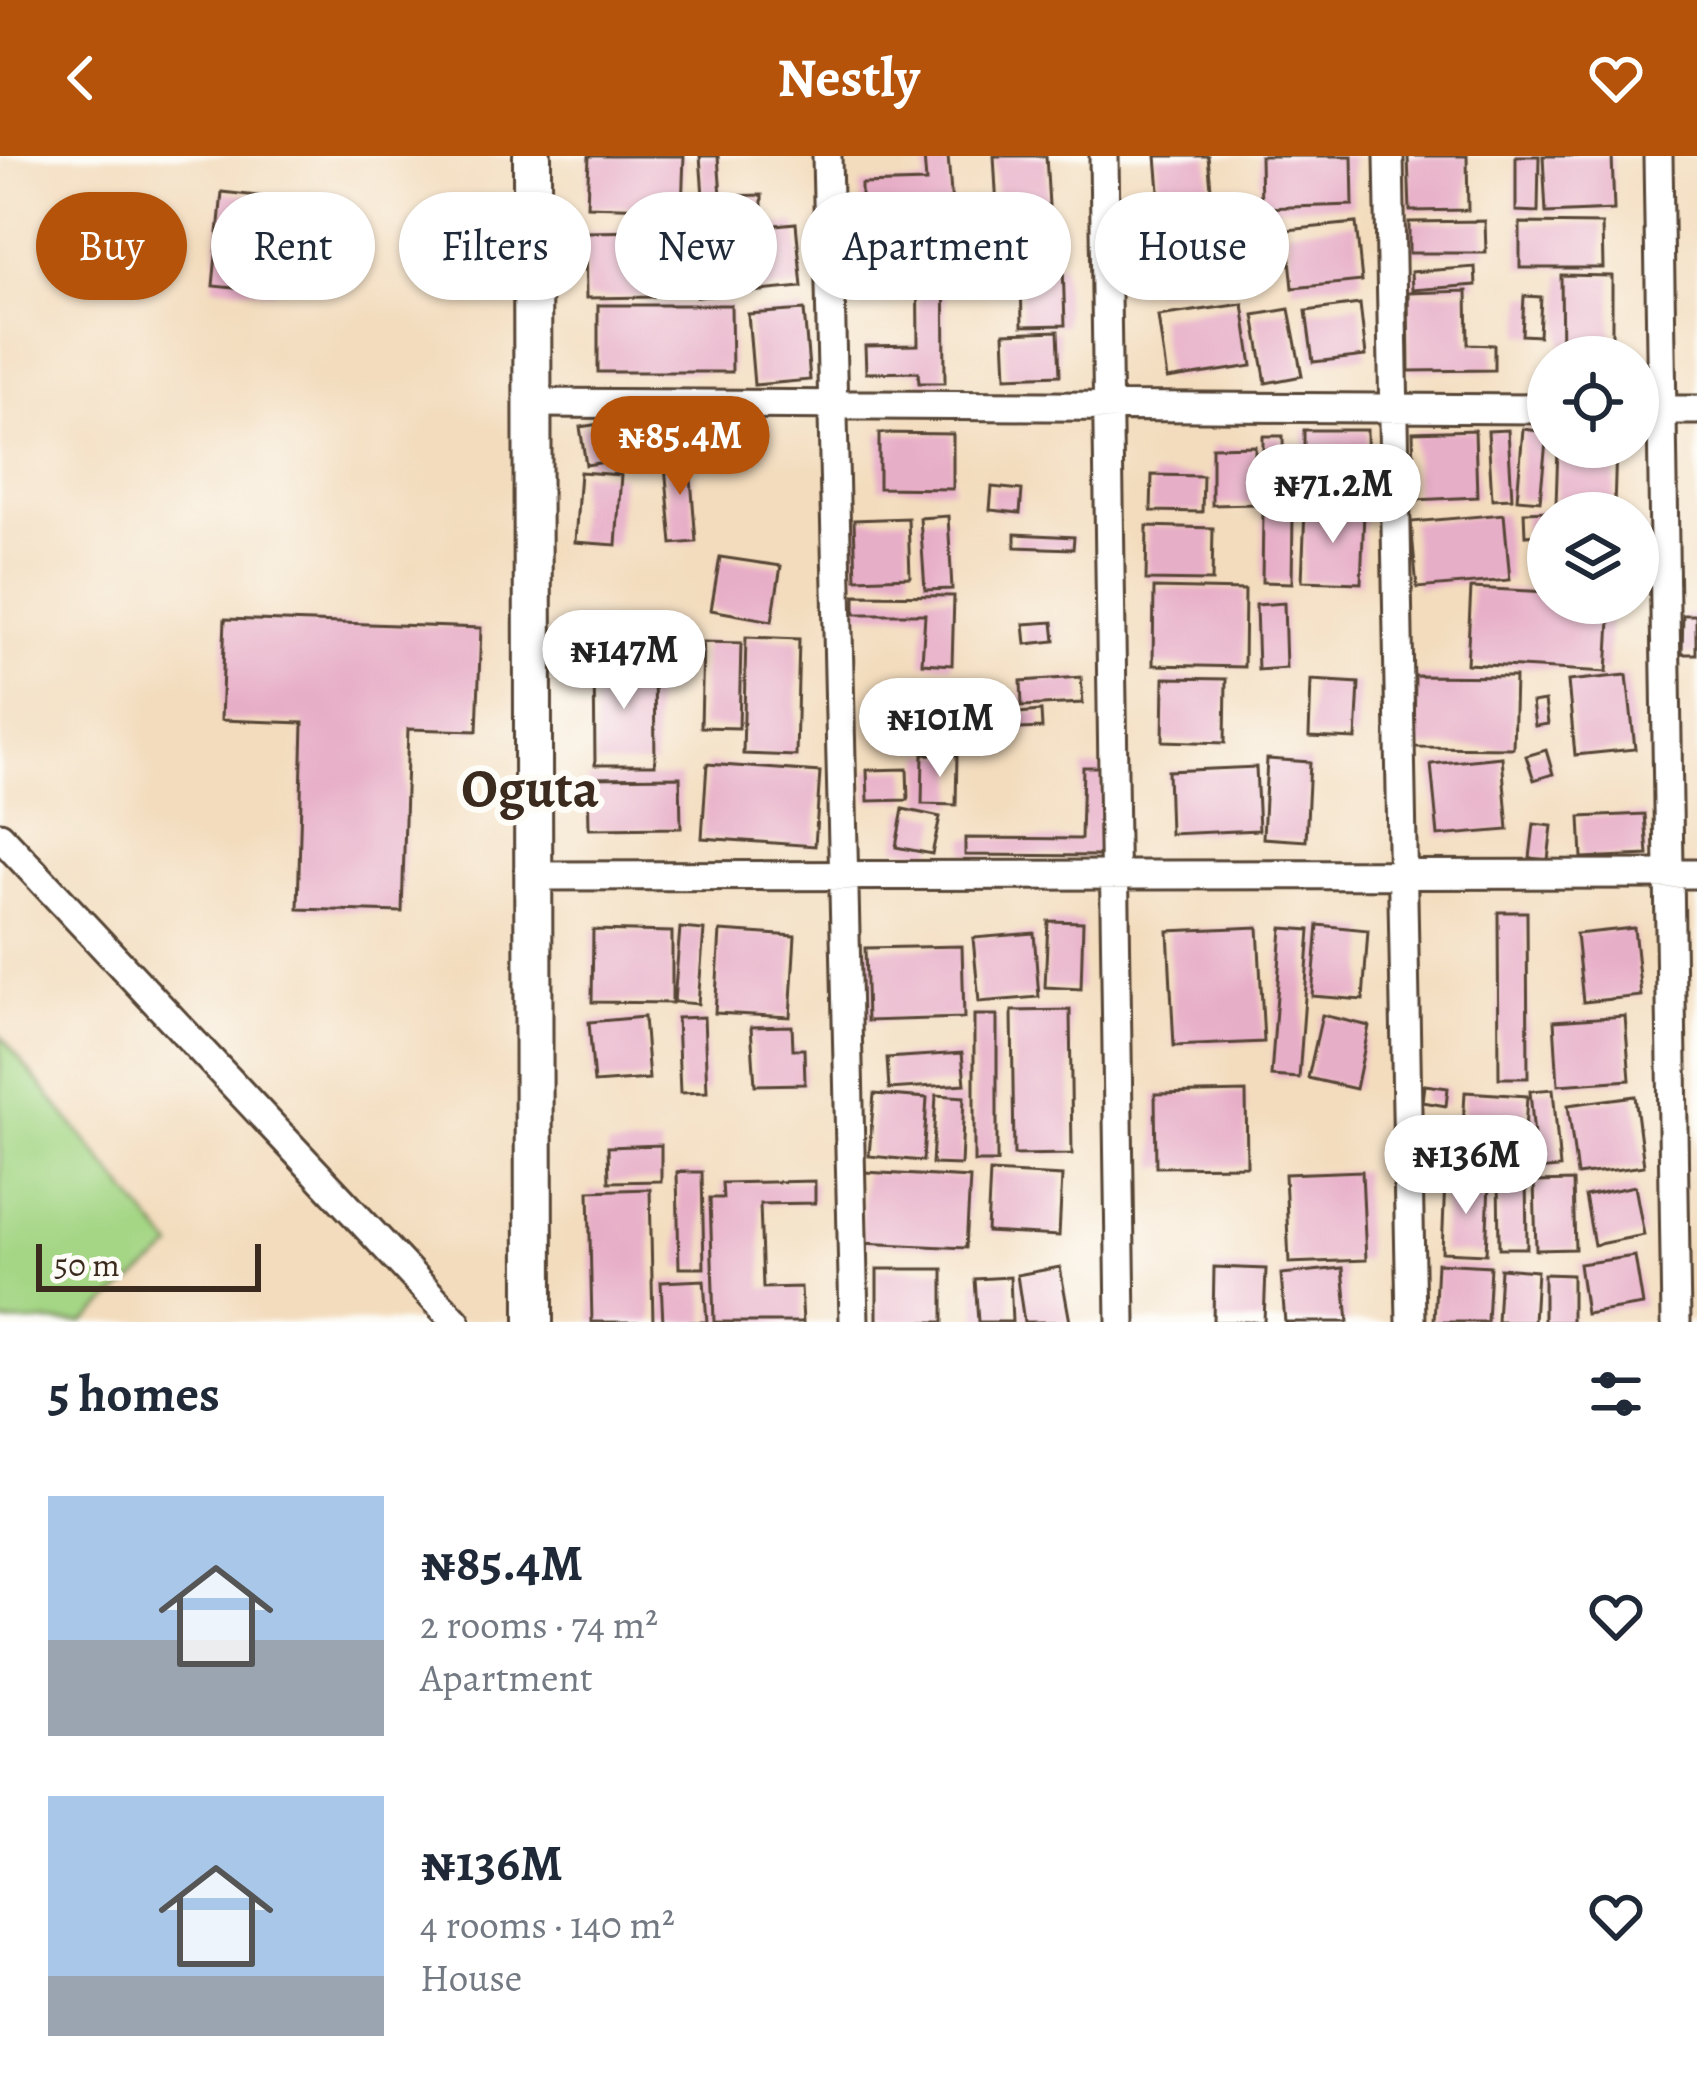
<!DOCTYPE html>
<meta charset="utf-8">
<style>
:root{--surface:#fff;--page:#f6f6f7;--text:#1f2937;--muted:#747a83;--accent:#b45309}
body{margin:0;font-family:Alegreya,serif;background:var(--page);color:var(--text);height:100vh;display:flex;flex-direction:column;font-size:45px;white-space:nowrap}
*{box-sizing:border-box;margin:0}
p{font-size:39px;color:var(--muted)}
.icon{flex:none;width:66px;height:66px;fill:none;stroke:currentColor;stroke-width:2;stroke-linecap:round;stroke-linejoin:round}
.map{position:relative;height:1166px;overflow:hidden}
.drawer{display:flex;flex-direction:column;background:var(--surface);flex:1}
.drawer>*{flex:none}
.guide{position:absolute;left:36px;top:36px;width:1626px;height:108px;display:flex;gap:24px}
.tools{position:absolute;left:1527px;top:180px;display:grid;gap:24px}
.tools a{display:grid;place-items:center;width:132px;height:132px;border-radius:50%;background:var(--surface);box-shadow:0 3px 9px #0004;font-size:60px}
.scale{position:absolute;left:36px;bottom:30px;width:225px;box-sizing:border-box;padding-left:12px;border:6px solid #3b2a1e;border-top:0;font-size:33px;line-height:42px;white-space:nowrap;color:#3b2a1e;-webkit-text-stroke:9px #fdfcf7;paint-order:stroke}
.price{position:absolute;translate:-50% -102px;padding:0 27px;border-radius:42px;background:#fff;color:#222;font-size:39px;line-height:78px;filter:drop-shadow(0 3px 6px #0008)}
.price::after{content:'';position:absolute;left:50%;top:72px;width:36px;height:27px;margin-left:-18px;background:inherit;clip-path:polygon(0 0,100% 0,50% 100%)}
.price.current{background:var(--accent);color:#fff}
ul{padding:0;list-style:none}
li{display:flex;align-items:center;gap:36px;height:300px;padding:0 48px}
li span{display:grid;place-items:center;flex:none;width:336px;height:240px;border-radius:0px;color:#555}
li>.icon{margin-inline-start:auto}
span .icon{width:144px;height:144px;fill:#fffc;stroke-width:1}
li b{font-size:51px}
h2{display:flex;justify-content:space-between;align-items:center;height:144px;padding:0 48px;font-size:51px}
.pill{padding:0 42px;border-radius:54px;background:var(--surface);box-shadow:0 3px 9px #0004;font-size:42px;line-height:108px}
.pill.current{background:var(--accent);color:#fff}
header{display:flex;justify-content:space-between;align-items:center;height:156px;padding:0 48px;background:var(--accent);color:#fff;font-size:54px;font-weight:600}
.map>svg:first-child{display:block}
.green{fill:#a4d685;stroke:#708052;stroke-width:3}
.building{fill:#e7aec7}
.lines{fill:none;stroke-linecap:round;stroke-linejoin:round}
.street-casing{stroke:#574536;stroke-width:33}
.secondary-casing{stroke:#574536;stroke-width:42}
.street{stroke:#fff;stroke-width:27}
.secondary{stroke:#fff;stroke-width:36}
.labels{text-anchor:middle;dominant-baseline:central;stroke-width:12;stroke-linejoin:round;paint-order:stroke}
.district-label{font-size:54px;font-weight:bold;fill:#3b2a1e;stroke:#fdfcf7}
</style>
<header><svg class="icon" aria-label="back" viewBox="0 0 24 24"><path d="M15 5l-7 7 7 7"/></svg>Nestly<svg class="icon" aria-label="heart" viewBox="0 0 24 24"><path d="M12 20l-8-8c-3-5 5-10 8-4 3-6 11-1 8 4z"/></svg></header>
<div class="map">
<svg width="1697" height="1166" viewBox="0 0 1697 1166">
<rect width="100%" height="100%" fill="#fdfcf7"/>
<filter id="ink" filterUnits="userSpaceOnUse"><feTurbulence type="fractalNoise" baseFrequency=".00833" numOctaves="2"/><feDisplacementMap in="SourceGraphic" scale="24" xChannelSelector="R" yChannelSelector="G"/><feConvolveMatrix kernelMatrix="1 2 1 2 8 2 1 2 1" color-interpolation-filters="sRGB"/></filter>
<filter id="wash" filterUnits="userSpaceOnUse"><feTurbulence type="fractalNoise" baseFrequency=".004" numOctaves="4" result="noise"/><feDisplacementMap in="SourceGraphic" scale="48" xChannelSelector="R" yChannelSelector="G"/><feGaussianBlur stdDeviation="2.7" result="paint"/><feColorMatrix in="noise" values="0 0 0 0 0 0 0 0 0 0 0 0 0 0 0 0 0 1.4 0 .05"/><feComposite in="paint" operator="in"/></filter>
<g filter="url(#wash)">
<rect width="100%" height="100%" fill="#f3dcbd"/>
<!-- green -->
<path class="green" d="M0,879L173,1092L84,1166H0Z"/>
<g id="blocks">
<!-- building -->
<path class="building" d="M589,0H684L682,53L587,50Z
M700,0H718L721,40L762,39V64H695V41L703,40Z
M924,0H948L952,51L861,55V28L926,26Z
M994,0H1046L1049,49L997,52Z
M1156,0H1208L1213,54L1161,58Z
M1260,0H1352L1353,49L1261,52Z
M1408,0H1467L1468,54L1410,55Z
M1516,0H1539L1538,56L1516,55Z
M1543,0H1612L1614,54L1546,57Z
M222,36L285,43L282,69L305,71L301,106L278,104L275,136L213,130Z
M1485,65L1486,97H1409V66Z
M1055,66V109H1063L1065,169L1022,170L1021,116L949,117L948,68Z
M796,67L802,131L697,141L691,77Z
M1356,67L1362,125L1293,132L1287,74Z
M1520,67L1602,68L1603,112H1520Z
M1235,68L1242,124L1153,134L1148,77Z
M661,70L688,71L687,134H660Z
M653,75L654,141L586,142L585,76Z
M917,80H944L945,227H919L918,216L866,217L865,190L918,189Z
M1475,111L1476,129L1412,134L1411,116Z
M1561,119L1612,120V201H1562Z
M1467,135L1468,188L1494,189V214L1409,215L1408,137Z
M1524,140L1541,141L1539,180L1522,179Z
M1243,148L1252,210L1167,223L1158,160Z
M1360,148L1366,200L1313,206L1306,155Z
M598,149H731L732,216H598Z
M1289,153L1302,220L1266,227L1254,159Z
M804,154L810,224L754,229L748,158Z
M1058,175L1060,219L1006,221L1004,177Z
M645,261L651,299L586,309L580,271Z
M1523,273L1547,276L1540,345L1517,343Z
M1304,274H1367L1368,345L1304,346Z
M1475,274L1477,341L1415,344L1413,276Z
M1508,274L1512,342L1492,343L1488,275Z
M879,277L953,278V333L879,332Z
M1263,280H1283L1284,341H1263Z
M1255,290V348L1212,349V291Z
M1558,291H1616L1614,352L1556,349Z
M689,297L696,386L672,388L664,298Z
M580,316L621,319L616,389L575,386Z
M1152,319L1203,320L1202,356L1151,355Z
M992,331L1022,334L1020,357L990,354Z
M1305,354L1364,356L1361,427L1302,425Z
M1548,355V377L1525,379L1524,356Z
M1263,358H1293L1292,427L1262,426Z
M1504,358L1510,424L1417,432L1411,366Z
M948,360L952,433L925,434L920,362Z
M908,362L910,421L856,423L854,364Z
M1147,370L1213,372L1212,425L1146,424Z
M1015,378L1074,381L1073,393L1015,391Z
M720,401L781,410L772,465L711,454Z
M1154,432L1245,434L1244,511L1153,509Z
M1471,432L1548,436V447H1611L1607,516L1467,508Z
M855,439L954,440L952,509L922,507L925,458H855Z
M1284,447L1286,512L1258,514L1256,449Z
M1683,459H1696V498H1682Z
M225,463L481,472L477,575L408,573L402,756L298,753L303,567L221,564Z
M1053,466L1055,485L1026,488L1024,468Z
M746,481L799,483L796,600L743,598Z
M703,486L741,487L739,572L701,571Z
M594,503H654L655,609H595Z
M1627,519L1635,593L1575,599L1568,525Z
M1415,520L1515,521L1513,592L1414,591Z
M1081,521L1083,547L1022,550L1021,525Z
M1164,522L1226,523L1225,587L1163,585Z
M1311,524L1359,527L1356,583L1309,581Z
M1545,545L1548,568L1535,570L1532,547Z
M1041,555L1042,572L1020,573L1018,557Z
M1013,559L1014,581L984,582L983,560Z
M1546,594L1553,618L1534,624L1526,600Z
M923,598L957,599L956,649L922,648Z
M1502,601L1508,674L1438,680L1431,608Z
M1267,603L1310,606L1306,685L1263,682Z
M707,608L820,616L815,690L702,682Z
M1083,611H1104L1103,700L965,699V682L1081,683Z
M1256,611L1259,674L1170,678L1168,615Z
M907,613L908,644L868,645L867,614Z
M680,621L681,672L589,673L588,622Z
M903,653L940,661L932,698L896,691Z
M1645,658L1648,699L1582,702L1580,661Z
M1534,668L1552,670L1548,704L1530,702Z
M1498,756H1527L1528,922H1499Z
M1048,765L1083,766L1081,833L1045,831Z
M1318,769L1368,774L1363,844L1312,840Z
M1258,771L1264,886L1174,890L1168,775Z
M680,772L704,774L698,848L674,846Z
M1282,772L1310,774L1299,922L1271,920Z
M1634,772L1641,840L1583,846L1576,778Z
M593,774L672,776V847L592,846Z
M720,775L795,780L790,861L715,857Z
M1034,777L1039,841L979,846L973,782Z
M962,790L964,862L867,865L865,792Z
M1070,854L1072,998L1014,999L1012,855Z
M974,859H997V1006H974Z
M1322,859L1369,870L1356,933L1308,922Z
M1625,860L1630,924L1558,929L1554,865Z
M644,861L649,923L594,927L589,866Z
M704,861L707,936L680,937L677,862Z
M792,870L793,893H804L805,928L755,929L751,871Z
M962,897L965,928L889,933L887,902Z
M1425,929L1448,932L1446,950L1423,946Z
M1553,933L1560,1012L1537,1014L1530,935Z
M1246,936L1247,1010L1156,1011L1155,938Z
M1465,936L1527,940L1523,1012L1461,1008Z
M874,938L927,942L923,1005L869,1000Z
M936,939L964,941L961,1009L932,1008Z
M1635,940L1644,1010L1577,1019L1568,949Z
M1433,962L1450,965L1445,1007L1428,1005Z
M661,989V1025L609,1026L608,991Z
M1362,1015L1366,1104L1289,1107L1285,1018Z
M677,1016H702L704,1112H679Z
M864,1016L970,1022L966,1092L861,1087Z
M990,1016L1062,1020L1059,1080L987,1076Z
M1526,1020L1527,1092H1499L1498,1021Z
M1445,1024L1489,1026L1486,1098L1442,1096Z
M815,1025V1047L760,1048L763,1132L801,1131L803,1166H714L710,1042H723L722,1027Z
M1573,1025L1575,1093L1536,1094L1534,1026Z
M1635,1030L1644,1079L1594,1089L1585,1040Z
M650,1033L653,1166H592L589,1035Z
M1635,1100L1643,1149L1586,1158L1579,1108Z
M1437,1107L1490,1110L1487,1166H1434Z
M1060,1111L1070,1166H1024L1017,1119Z
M1214,1111L1266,1113L1264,1166H1213Z
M1343,1112L1348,1166H1285L1281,1118Z
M1500,1112L1537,1115L1534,1166H1497Z
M877,1113H943V1166H877Z
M1544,1118L1572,1119V1166H1544Z
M1010,1121L1012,1166H978L975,1123Z
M704,1124L707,1166H663L661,1126Z"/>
</g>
</g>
<g filter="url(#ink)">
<use href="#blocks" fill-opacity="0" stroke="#574536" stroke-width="3"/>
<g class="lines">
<defs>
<path id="street" d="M827,0L854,1166
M1104,0L1121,1166
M1389,0L1411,1166
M1658,0L1676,1166
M533,247L1548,253
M1638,254H1697
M0,680L456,1166
M531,720L1697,718"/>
<path id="secondary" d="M532,0L534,1166"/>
</defs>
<!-- street casing -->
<use href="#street" class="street-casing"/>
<!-- secondary casing -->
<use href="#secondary" class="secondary-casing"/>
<!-- street -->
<use href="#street" class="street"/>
<!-- secondary -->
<use href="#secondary" class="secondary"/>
</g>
</g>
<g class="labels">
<!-- district labels -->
<g class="district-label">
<text x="530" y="633">Oguta</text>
</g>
</g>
</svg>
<div class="tools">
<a><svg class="icon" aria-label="locate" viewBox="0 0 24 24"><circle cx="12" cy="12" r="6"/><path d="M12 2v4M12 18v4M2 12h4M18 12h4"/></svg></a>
<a><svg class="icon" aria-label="layers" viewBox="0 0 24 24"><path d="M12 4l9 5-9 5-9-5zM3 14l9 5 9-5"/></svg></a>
</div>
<div class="scale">50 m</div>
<b class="price current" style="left:680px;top:342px">₦85.4M</b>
<b class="price" style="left:1333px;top:390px">₦71.2M</b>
<b class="price" style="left:624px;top:556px">₦147M</b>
<b class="price" style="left:940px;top:624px">₦101M</b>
<b class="price" style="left:1466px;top:1061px">₦136M</b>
<div class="guide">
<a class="pill current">Buy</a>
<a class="pill">Rent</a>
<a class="pill">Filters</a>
<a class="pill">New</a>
<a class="pill">Apartment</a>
<a class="pill">House</a>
</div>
</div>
<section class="drawer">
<h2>5 homes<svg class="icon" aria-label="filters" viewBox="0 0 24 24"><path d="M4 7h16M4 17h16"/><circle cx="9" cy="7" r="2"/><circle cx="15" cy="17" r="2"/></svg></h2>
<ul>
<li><span style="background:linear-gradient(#a9c7e8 60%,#9aa5b1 0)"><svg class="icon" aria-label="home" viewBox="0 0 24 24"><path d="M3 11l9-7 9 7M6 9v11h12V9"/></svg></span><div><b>₦85.4M</b><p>2 rooms · 74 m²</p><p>Apartment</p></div><svg class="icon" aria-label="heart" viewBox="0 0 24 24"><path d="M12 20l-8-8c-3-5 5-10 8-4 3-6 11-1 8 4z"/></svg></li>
<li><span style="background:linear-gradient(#a9c7e8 75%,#9aa5b1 0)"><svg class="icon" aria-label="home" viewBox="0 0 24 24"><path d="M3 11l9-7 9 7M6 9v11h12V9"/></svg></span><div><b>₦136M</b><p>4 rooms · 140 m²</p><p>House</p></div><svg class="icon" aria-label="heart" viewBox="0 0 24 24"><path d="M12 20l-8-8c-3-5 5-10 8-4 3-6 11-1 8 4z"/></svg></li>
</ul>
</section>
